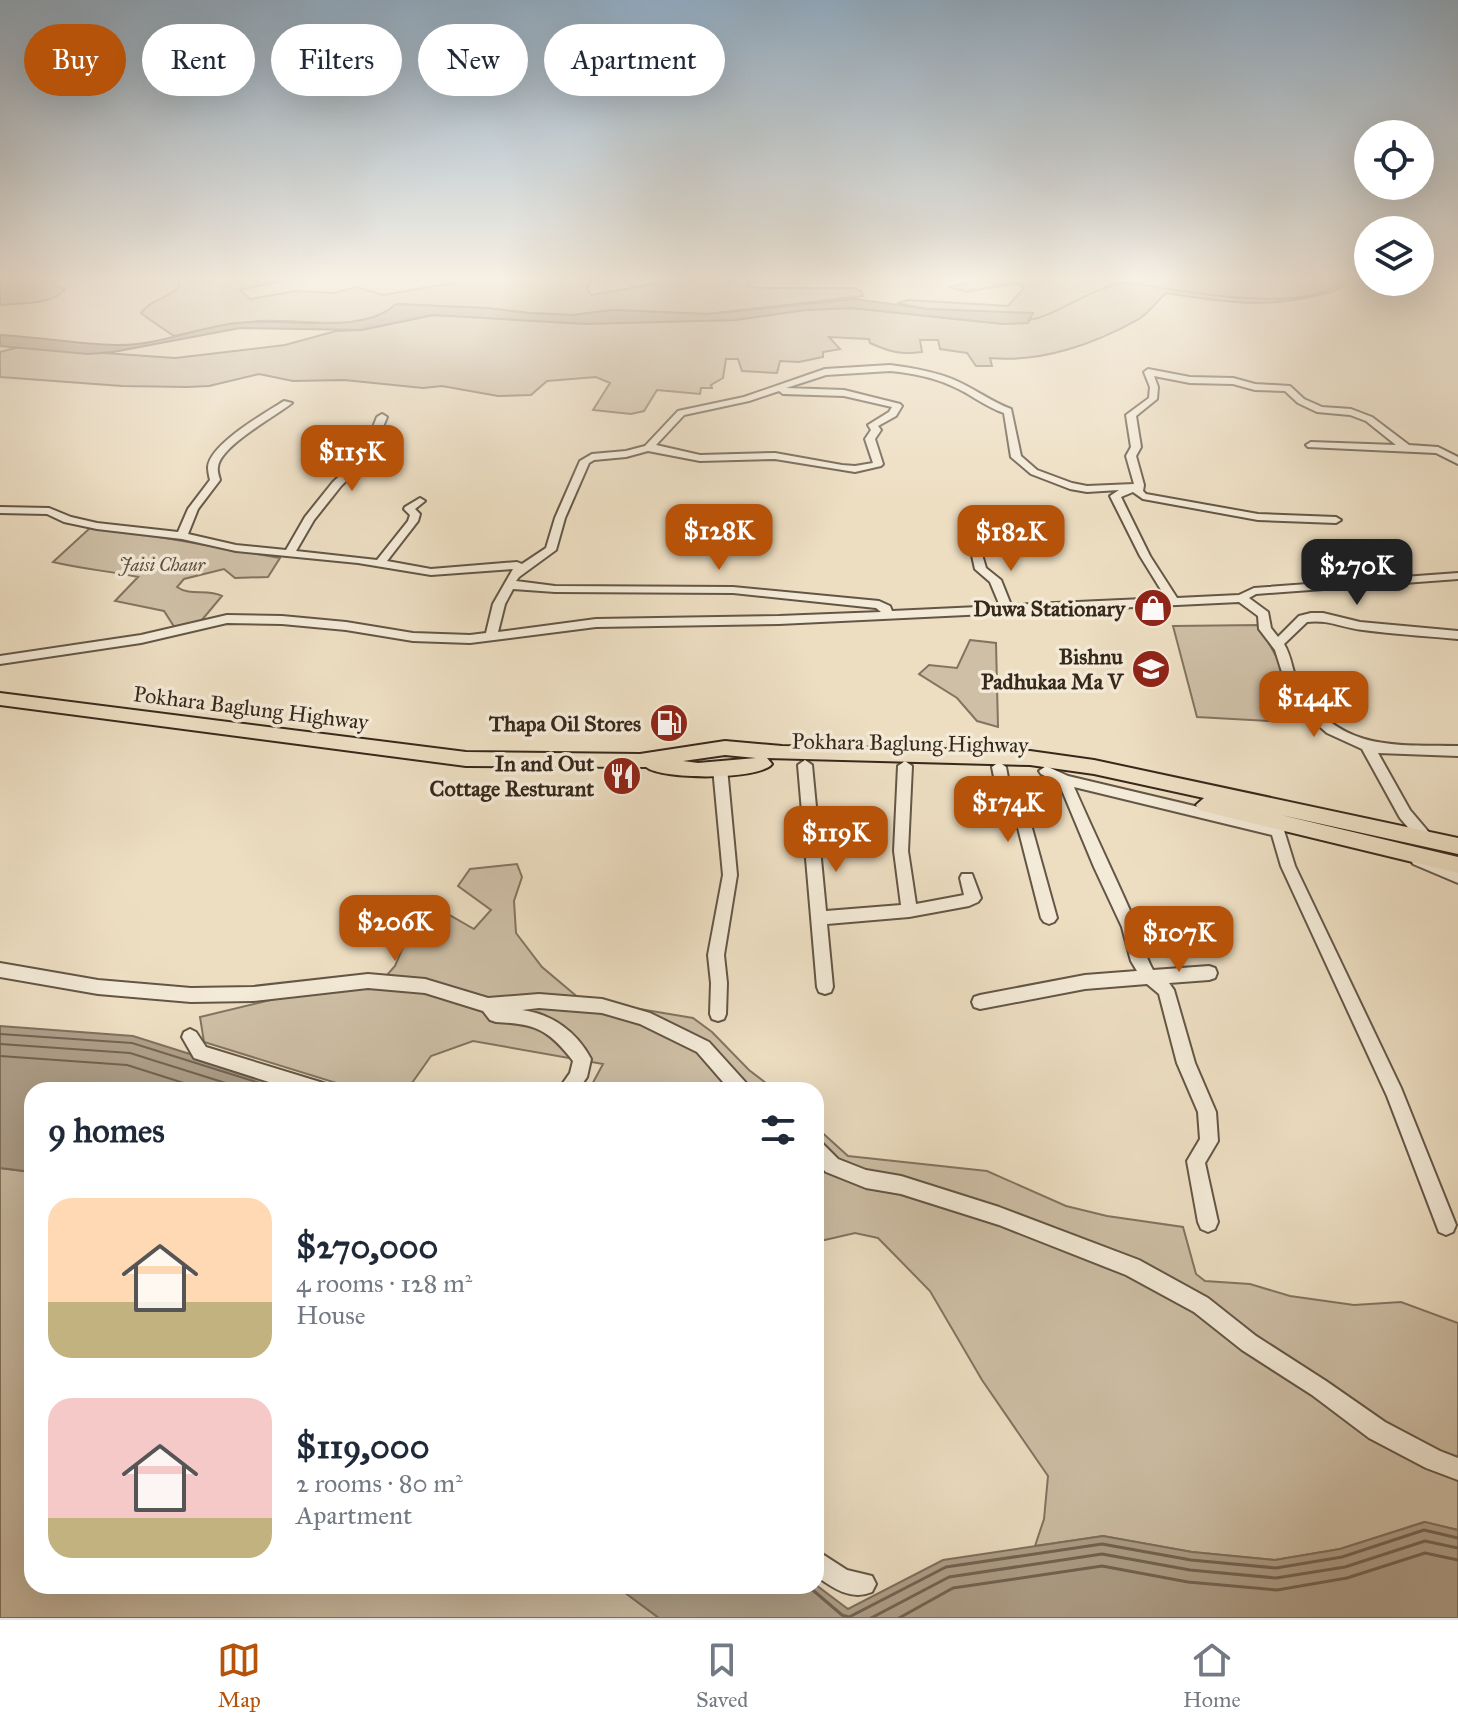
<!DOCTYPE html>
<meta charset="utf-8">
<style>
:root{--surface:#fff;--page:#f2f2f3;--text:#1f2937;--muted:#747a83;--line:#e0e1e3;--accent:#b45309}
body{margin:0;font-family:"IM FELL Great Primer",serif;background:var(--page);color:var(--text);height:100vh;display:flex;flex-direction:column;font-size:30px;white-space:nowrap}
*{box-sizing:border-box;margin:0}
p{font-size:26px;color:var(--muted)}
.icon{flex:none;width:44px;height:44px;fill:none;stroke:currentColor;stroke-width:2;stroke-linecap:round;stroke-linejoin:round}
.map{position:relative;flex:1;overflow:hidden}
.details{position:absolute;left:24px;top:1082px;width:800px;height:512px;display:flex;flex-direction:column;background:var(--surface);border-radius:24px;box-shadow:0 8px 32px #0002}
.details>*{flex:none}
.top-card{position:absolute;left:24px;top:24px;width:800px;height:72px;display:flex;gap:16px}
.controls{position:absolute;left:1354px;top:120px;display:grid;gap:16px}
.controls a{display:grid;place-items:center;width:80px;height:80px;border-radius:50%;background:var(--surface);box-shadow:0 8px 32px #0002;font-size:40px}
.price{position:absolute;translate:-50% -68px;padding:0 18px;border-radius:16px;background:var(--accent);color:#fff;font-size:26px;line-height:52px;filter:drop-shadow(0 2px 4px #0008)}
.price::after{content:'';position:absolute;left:50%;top:48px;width:24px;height:18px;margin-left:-12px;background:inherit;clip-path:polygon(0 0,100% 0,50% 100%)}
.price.selected{background:#222;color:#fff}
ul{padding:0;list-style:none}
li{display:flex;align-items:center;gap:24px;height:200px;padding:0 24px}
li span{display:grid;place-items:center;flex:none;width:224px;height:160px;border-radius:24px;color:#555}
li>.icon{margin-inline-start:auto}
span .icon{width:96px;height:96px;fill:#fffc;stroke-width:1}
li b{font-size:34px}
h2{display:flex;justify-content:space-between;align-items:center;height:96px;padding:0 24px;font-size:34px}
.pill{padding:0 28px;border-radius:36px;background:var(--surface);box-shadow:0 8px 32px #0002;font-size:28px;line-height:72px}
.pill.selected{background:var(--accent);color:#fff}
.menu{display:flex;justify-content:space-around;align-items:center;height:112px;border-top:2px solid var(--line);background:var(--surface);font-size:22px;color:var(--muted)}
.menu a{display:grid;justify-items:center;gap:4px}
.menu .selected{color:var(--accent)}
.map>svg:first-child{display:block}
.green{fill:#cebfa6;stroke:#827461;stroke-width:2}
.water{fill:#afa08a;stroke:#7f705e;stroke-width:2}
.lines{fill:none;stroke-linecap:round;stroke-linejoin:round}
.shore-far1{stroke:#736453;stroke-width:2}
.shore{stroke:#736453;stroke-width:3}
.stream{stroke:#7f705e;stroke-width:2}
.minor-casing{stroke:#645646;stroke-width:4}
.highway-casing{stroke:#37281c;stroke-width:4}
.minor{fill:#f3ead7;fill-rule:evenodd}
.highway{fill:#eddec2;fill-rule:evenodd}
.labels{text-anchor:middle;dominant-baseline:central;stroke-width:7;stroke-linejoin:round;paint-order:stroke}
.far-park-label{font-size:18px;font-style:italic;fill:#5d4e3e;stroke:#f3ead7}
.poi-label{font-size:22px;font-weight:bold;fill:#37281c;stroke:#f3ead7;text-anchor:end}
.street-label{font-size:22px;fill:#37281c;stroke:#f3ead7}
</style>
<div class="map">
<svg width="1458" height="1618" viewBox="0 0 1458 1618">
<rect width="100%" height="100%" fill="#eddec2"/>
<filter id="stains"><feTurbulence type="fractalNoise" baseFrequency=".0025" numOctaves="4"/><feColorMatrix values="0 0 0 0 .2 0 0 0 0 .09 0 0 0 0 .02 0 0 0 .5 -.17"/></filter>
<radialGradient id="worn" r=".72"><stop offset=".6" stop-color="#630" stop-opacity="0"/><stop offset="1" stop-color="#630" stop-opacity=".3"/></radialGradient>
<!-- green -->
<path class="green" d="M0,278H60L53,285L65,289C54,305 18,303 0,305Z
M177,278H295L240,290L250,299L296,291L333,293L357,287L383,295L458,282L460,278H593L587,288L591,295L654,284L659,278H751L747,281L749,286L758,288H855L861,291L863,296L707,314L613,310L573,315L528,313L486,308L396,304C362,335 302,318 259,321C230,323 202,330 174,336C163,328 152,322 141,313C150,300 168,298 179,287Z
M988,278H1352C1341,291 1330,292 1314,296C1260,309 1219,301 1166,293C1157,301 1149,313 1139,319C1095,344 1040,363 990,358L992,366H976L967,353L940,349L938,340H920L922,352C901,355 890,352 870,343L869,339L829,337L840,349L823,352V357L799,362L780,361L777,373L742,371L738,359H726L723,378L711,385L712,388H701L700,394L657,390L644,411L631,414L593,410L610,383L596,377L547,381L531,395L498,396L442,386L423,388L344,380L293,381L259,374L209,386L187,387L122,386L0,377V352L19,347L175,358L285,345L336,331L361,330L433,315L620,322L735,320L805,310L852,308L1003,324L1033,314L927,309L897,303L908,300L1008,306L1023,289L1022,285L1015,283L967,292L949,287Z
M90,528L119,530L280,558L268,577L235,578L224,569L184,579L177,587C191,597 207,588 222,596L201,621L175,628L164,611L115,601L138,577C109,571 82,569 53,562Z
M1259,625L1283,669L1295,715H1275L1269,721L1197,717L1173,626Z
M970,640L996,643L998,727L977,721L957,698L919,674L929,665L957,668Z
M517,864L522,877L514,901L516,933L542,967L580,999L693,1018L712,1032L749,1070L775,1090H589L603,1064L473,1041L431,1056L407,1090H359L204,1042L200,1017L287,996L380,983L395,966L414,921L432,905L474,929L491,910L458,886L470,869Z
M816,1127L848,1156L987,1171L1066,1206L1107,1216L1183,1227L1196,1274L1205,1281L1250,1284L1290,1296L1354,1305L1401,1302L1458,1323V1530L1424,1522L1340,1549L1275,1560L1192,1552L1103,1536L1035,1546L1044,1519L1048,1476L982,1380L930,1291L878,1238L855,1233L816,1242Z
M0,1168L32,1172V1586H616L659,1618H0Z"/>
<!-- water -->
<path class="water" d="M855,299L927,309L1033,313L1028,323L1003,324L852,308L805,310L735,320L586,324L433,315L361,330L240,328L113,352L88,354L0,346V335C38,337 77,344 116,345C156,346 196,328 236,323C282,317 363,336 396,304L486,308L528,313L573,315L613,310L707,314Z
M0,1026L133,1036L304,1090H32V1172L0,1168Z
M1425,1522L1458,1530V1618H659L616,1586L816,1585L848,1609L943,1560L1103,1536L1192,1552L1275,1560L1340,1549Z"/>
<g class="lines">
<!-- shore-far1 -->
<path class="shore-far1" d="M0,1034L132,1043L282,1090
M0,1044L130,1053L248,1090
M0,1056L127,1065L206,1090"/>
<!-- shore -->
<path class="shore" d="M808,1586L842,1615L849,1617L946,1567L1102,1544L1191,1560L1276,1568L1342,1557L1424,1530L1458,1538
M871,1618L949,1577L1102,1554L1190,1570L1276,1578L1345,1567L1425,1541L1458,1548
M899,1618L953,1588L1102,1566L1188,1582L1277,1590L1347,1578L1425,1553L1458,1560"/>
<!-- stream -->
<path class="stream" d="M1028,320C1055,317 1093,286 1125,283C1136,282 1150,286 1161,288C1205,294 1314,314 1345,278"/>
<defs>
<path id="minor" d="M890,365C913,368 938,372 959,382C978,391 992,402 1011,409L1021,456L1037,470L1072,483L1087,486L1134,484L1126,456L1131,447L1126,415L1149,398L1150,387L1144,372L1148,369L1190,377L1233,378L1255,384L1290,386L1304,399L1322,407L1351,409L1372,417L1409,445L1438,447L1458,457V464L1436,453L1308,447L1306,445L1311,442L1396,445L1366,421L1350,415L1317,412L1298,403L1285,391L1255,390L1233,384L1190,383L1154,376L1158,387L1157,399L1136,416L1141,447L1136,456L1144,485L1143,491L1146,494L1258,514L1336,517L1341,520L1336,523L1258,520L1143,499L1133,492L1121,497L1150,556L1177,598L1239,595L1254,588L1458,573V579L1256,594L1249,598L1268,612L1271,628L1278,637L1299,616L1311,613H1323L1360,622L1458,631V639C1426,636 1394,634 1363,630C1344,628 1327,619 1307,622L1284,644C1293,658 1292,677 1302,691C1342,751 1394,745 1458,746V756L1378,753L1410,810L1432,836L1434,840L1432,844H1422L1400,818L1362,749L1327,733L1304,713L1287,688L1275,650L1259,629L1258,616L1239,602L779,624L596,627L470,643L413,641L346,630L282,624L227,623L141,643L0,664V656L141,635L227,615L282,616L346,622L413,633L470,635L486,633L493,604L513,569L431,575L358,563L236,551L182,539L97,529L64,522L47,514L0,513V507L49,508L71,517L97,523L178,532L188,509L210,480C209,476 208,471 208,467C210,444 265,413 284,401L292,403C276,416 220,446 218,467C217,471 219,476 220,480L198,509L188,534L236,545L286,550L305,517L333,482L362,455L377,417L382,414L387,417L371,456L341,486L314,520L296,551L377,560L408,521L410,515L404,509L405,507L420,498L425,501L415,509L420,514L418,521L387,561L431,569L517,562L522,564L546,548L555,518L580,461L592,454L626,451L645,446L678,411L744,397L825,369ZM890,371C911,373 933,377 952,386C971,394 984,406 1004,413L1011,457L1031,474L1070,489L1087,492L1119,490L1110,496L1140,556L1166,598L1011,605L1001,580L986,568L981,551L976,548L971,551L975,569L990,582L1000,606L892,611L890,606L879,601L733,587L555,586L516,581L519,577L556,550L565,518L589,463L594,460L626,457L648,451L700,461L775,459L855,472L881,466L883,464L875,439L881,430L878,426L896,416L902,406L900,404L844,390L786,388L826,375ZM779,391L783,394L844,396L892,407L889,412L868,425L871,430L865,439L873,463L855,466L842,465L775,453L700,455L656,445L684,415L749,401ZM513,589L555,592L733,593L876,608L881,612L779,616L596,619L498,632L505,604Z
M805,760L812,765L826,911L901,905L894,851L898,766L905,761L912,766L908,851L916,904L964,895L960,878L962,874H972L981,898L978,902L969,906L909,917L827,924L833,987L831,992L825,994L819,992L817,987L798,765Z
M999,762L1006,767L1013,805L1030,821L1057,918L1054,922L1049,924L1044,922L1041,918L1017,824L1000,807L992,767Z
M720,763L727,768L737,875L724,955L727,983L726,1014L724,1019L718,1021L712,1019L710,1014L711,983L708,955L723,875L713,768Z
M1046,766L1068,776L1283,827L1295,866L1401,1088L1456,1225L1453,1232L1446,1235L1439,1232L1387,1096L1281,866L1272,835L1074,787C1094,833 1116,878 1136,924C1143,939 1144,955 1153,970L1209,966L1215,968L1217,973L1215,978L1209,980L1169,983L1174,990L1195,1063L1216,1112L1218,1141L1205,1163L1218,1222L1215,1229L1208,1232L1201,1229L1198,1222L1187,1161L1200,1139L1198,1112L1177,1063L1159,994L1147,984L1085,989L980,1009L974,1007L972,1002L974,997L980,995L1085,975L1137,971L1131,961L1122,927L1094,867L1059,783L1041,774L1039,771Z
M1418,854L1458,871V883L1413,864L1411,860L1413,856Z
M0,963L98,980L191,988L253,987L368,974L425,979L488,998L539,994L602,999L650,1013L709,1042L747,1084L750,1090H730L697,1052L640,1024L602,1013L539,1008L522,1010C552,1014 577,1032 591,1059L587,1077L578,1090H558L570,1073L573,1061C548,1029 536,1024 496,1022L490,1020L483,1011L425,993L368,988L253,1001L191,1002L98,994L0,977Z
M190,1029L196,1032L206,1047L320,1082L326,1084L329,1090H294L194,1058L182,1037L184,1032Z
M816,1140L822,1143L838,1159L866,1170L901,1176L999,1207L1139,1260L1208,1298L1256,1336L1326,1381L1385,1422L1440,1451L1458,1458V1480L1426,1468L1369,1438L1312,1395L1242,1350L1194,1312L1126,1275L999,1225L901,1194L866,1188L826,1172L816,1162Z
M816,1550L847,1570L872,1576L876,1584L872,1592C851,1601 833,1588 816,1576Z"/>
<path id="highway" d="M0,693L466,752L640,754L725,741L782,746L1030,751L1094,760L1458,838V854L1281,815L1458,857V873L1206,812L1199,810L1196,805L1204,798L1094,774L1030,765L767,758L772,764C760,780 662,780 646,767L466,766L0,705ZM725,755L756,758L698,763L683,761Z"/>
</defs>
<!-- minor casing -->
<use href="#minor" class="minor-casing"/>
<!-- highway casing -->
<use href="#highway" class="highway-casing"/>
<!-- minor -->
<use href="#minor" class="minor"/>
<!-- highway -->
<use href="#highway" class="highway"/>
</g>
<!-- sky -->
<linearGradient id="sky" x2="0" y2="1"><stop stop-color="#91acc2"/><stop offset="0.55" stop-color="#f7f0e4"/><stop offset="1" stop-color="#f7f0e4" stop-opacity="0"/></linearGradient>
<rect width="1458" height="505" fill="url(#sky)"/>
<!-- icons -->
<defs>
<symbol id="shop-disc" viewBox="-11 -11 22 22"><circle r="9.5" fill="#8f2418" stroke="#f3ead7"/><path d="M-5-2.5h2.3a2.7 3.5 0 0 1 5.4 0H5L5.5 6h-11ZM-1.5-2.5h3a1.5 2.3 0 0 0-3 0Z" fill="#fff"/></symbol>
<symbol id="school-disc" viewBox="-11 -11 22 22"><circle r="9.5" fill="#8f2418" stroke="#f3ead7"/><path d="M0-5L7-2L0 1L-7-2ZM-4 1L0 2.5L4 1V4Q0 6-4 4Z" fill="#fff"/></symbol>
<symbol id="fuel-disc" viewBox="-11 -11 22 22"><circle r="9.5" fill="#8f2418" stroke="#f3ead7"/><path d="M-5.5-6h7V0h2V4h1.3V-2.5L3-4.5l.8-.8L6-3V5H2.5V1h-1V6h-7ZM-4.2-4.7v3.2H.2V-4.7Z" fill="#fff"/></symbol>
<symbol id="restaurant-disc" viewBox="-11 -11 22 22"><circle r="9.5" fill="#8f2418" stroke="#f3ead7"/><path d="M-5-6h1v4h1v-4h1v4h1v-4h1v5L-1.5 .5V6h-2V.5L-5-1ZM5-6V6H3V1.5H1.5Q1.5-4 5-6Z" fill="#fff"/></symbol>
</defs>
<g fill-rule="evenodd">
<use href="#shop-disc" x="1131" y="586" width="44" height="44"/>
<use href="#school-disc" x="1129" y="647" width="44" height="44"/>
<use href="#fuel-disc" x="647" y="701" width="44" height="44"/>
<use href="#restaurant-disc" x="600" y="754" width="44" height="44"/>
</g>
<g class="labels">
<!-- far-park labels -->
<g class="far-park-label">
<text x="162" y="565">Jaisi Chaur</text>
</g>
<!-- poi labels -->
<g class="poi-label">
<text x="1125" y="608">Duwa Stationary</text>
<text x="1123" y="656">Bishnu<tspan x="1123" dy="25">Padhukaa Ma V</tspan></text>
<text x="641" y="723">Thapa Oil Stores</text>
<text x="594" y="763">In and Out<tspan x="594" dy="25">Cottage Resturant</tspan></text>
</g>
<!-- street labels -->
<g class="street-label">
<text transform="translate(251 708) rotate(7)">Pokhara Baglung Highway</text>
<text transform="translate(910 743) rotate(1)">Pokhara Baglung Highway</text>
</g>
</g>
<rect width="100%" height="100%" filter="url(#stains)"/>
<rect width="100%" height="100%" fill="url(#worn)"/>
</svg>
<div class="controls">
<a><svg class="icon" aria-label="locate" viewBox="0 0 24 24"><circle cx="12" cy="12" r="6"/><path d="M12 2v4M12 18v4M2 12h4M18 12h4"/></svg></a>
<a><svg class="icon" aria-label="layers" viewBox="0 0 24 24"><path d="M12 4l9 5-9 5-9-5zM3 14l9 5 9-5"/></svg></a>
</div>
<b class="price" style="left:352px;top:493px">$115K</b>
<b class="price" style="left:719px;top:572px">$128K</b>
<b class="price" style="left:1011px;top:573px">$182K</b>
<b class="price selected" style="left:1357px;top:607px">$270K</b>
<b class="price" style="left:1314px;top:739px">$144K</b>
<b class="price" style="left:1008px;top:844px">$174K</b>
<b class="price" style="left:836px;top:874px">$119K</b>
<b class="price" style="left:395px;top:963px">$206K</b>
<b class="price" style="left:1179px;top:974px">$107K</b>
<div class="top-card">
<a class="pill selected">Buy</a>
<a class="pill">Rent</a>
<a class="pill">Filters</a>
<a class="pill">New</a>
<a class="pill">Apartment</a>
</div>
<section class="details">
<h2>9 homes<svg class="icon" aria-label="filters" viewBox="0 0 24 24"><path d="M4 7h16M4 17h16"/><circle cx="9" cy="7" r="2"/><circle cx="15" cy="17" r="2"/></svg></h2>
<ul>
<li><span style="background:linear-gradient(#ffd9b3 65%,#c2b280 0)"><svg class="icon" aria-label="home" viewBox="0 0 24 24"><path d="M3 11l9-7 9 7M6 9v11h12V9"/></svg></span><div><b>$270,000</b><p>4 rooms · 128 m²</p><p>House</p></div></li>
<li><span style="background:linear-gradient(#f6c9c9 75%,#c2b280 0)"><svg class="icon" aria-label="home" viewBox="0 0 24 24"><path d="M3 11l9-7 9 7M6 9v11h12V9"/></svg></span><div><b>$119,000</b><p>2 rooms · 80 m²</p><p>Apartment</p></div></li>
</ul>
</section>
</div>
<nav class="menu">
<a class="selected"><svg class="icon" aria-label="map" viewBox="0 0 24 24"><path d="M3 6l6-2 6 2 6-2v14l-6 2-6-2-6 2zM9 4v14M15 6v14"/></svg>Map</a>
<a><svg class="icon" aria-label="saved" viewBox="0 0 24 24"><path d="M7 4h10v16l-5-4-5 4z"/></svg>Saved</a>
<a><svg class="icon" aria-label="home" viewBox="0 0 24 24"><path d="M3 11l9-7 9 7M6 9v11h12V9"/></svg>Home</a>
</nav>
